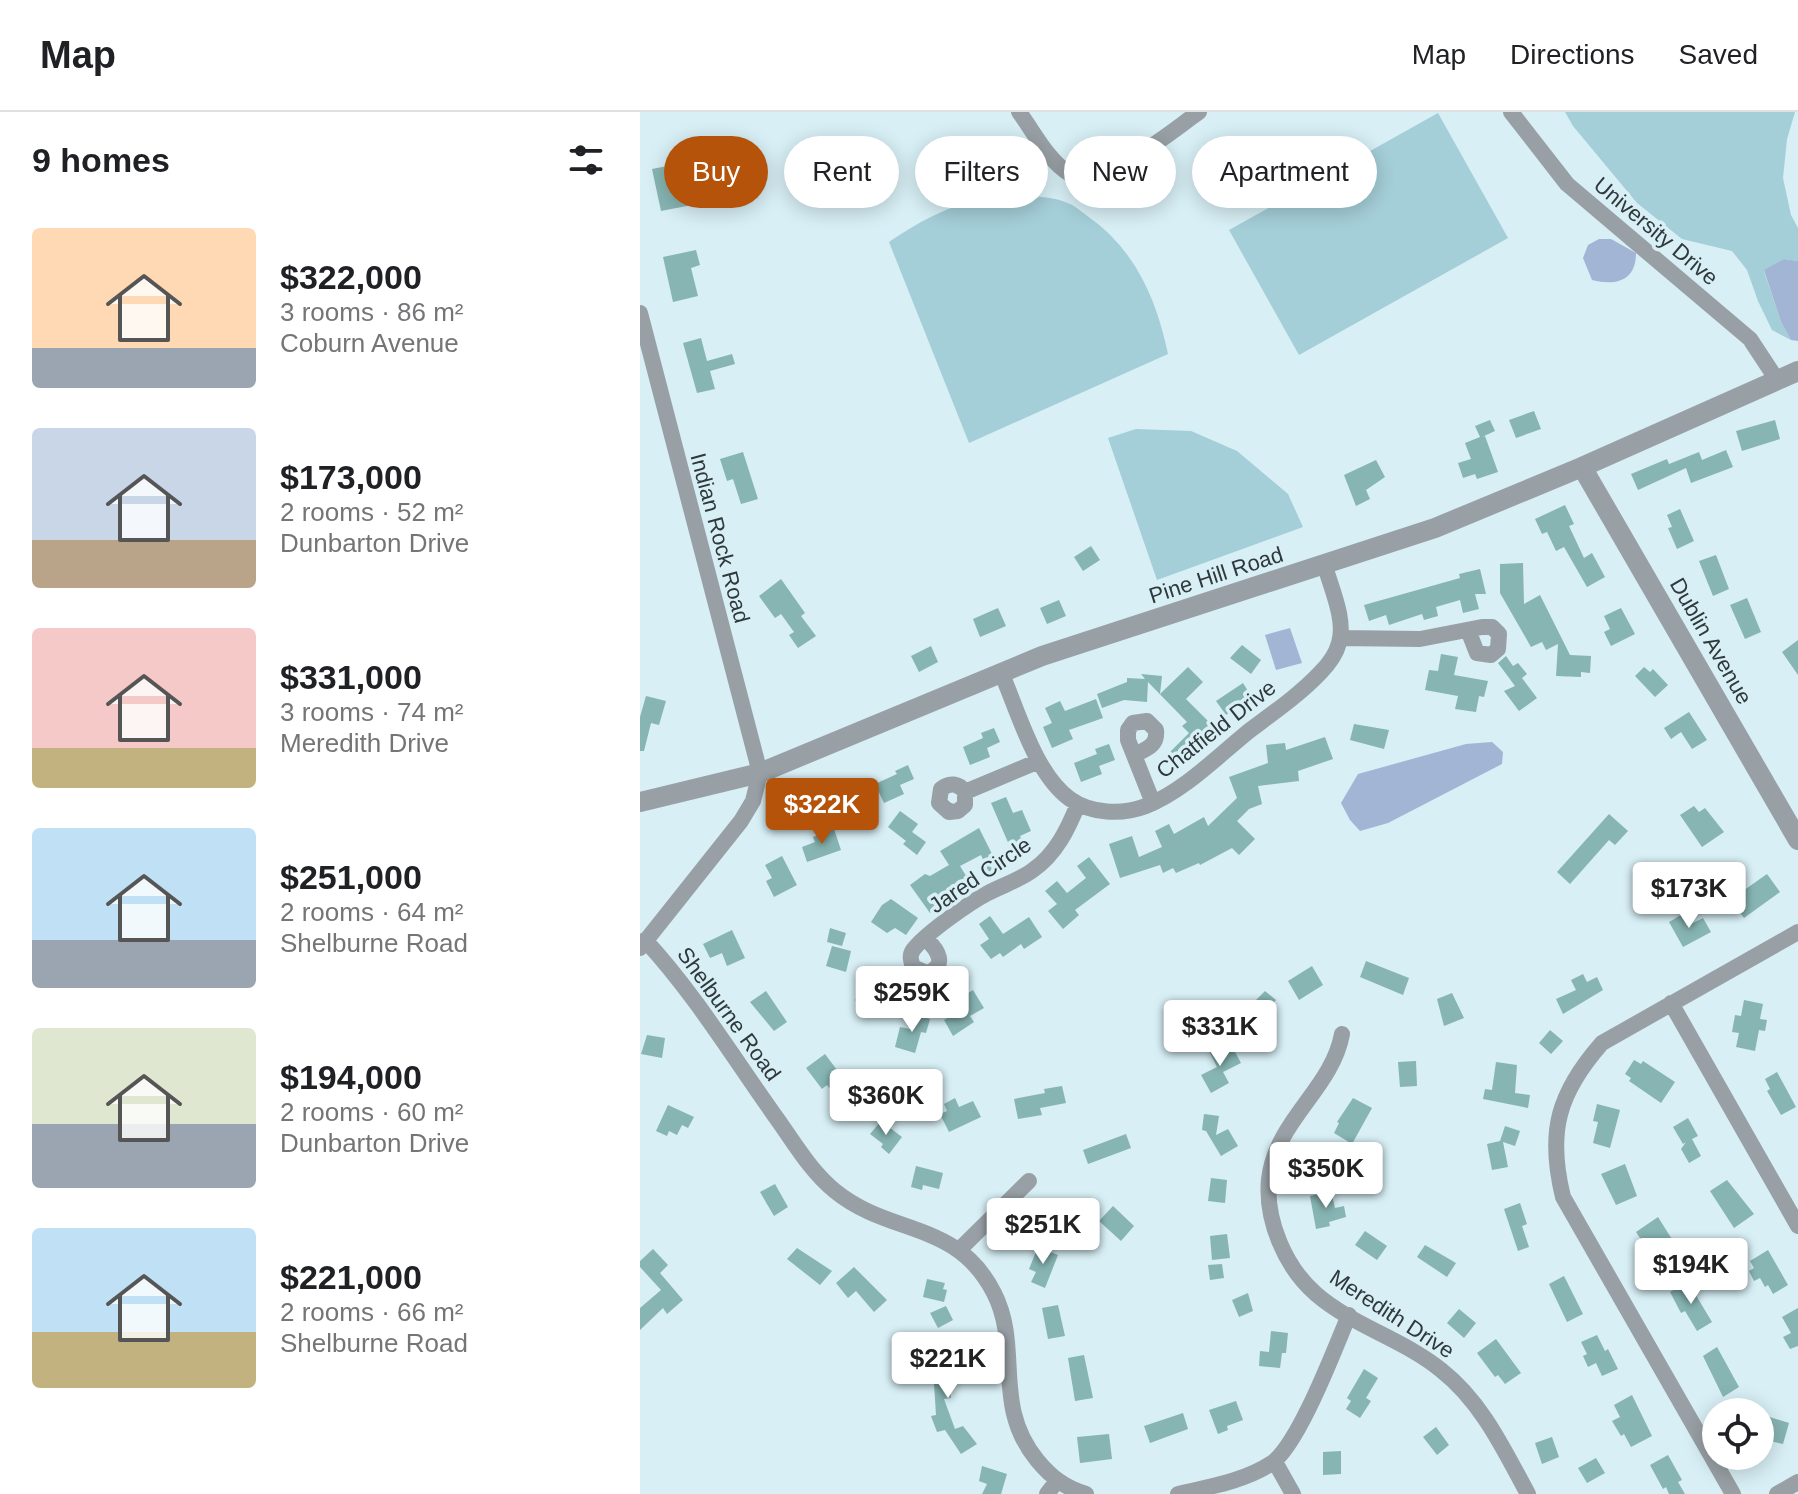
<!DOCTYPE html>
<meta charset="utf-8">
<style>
:root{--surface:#fff;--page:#f6f6f6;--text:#202124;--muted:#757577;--line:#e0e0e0;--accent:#b45309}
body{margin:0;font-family:Arial,sans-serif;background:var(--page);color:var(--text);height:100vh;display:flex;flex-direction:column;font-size:30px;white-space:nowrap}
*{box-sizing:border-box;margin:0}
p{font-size:26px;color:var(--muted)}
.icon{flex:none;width:44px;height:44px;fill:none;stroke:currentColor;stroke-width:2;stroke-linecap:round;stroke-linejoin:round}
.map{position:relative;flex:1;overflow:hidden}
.drawer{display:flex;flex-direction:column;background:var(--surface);width:640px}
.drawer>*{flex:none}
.top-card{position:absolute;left:24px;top:24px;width:760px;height:72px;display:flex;gap:16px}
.fabs{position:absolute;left:1062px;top:1286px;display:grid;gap:16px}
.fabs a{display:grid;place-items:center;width:72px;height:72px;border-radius:50%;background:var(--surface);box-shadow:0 4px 20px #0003;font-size:40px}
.price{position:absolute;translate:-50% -68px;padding:0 18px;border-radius:8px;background:#fff;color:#222;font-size:26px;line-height:52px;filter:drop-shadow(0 2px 4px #0008)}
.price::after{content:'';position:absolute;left:50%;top:48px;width:24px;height:18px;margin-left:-12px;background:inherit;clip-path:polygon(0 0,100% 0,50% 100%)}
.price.on{background:var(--accent);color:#fff}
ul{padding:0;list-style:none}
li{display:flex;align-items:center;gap:24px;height:200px;padding:0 32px}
li span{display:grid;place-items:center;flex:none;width:224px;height:160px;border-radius:8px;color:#555}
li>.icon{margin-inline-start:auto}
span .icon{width:96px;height:96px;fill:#fffc;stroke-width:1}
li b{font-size:34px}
h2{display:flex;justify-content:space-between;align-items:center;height:96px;padding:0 32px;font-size:34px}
.tag{padding:0 28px;border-radius:36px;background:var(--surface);box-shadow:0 4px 20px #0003;font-size:28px;line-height:72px}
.tag.on{background:var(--accent);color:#fff}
header{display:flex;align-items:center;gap:48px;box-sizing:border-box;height:112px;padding:0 40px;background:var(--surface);border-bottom:2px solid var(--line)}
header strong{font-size:38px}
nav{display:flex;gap:44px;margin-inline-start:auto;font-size:28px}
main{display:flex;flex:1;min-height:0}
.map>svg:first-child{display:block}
.green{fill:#a4ced8}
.water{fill:#a2b5d4}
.building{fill:#87b5b3}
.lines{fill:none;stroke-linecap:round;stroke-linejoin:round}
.minor{stroke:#98a0a5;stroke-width:16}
.tertiary{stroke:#98a0a5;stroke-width:20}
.labels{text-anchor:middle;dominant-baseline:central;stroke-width:7;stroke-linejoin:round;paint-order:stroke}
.street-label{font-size:22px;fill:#2f393b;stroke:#d7eff5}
</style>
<header>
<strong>Map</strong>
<nav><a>Map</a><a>Directions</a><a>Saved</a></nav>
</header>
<main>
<section class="drawer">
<h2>9 homes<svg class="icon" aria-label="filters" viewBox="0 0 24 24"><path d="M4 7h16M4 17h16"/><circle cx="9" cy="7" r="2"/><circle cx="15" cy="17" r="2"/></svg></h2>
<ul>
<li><span style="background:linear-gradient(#ffd9b3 75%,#9aa5b1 0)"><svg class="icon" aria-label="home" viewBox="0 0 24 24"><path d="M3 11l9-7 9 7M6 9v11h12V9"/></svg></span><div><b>$322,000</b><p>3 rooms · 86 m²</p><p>Coburn Avenue</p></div></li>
<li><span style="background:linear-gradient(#c9d6e8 70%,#b9a48a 0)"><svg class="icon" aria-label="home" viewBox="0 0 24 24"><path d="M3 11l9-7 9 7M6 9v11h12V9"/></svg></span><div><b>$173,000</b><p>2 rooms · 52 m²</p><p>Dunbarton Drive</p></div></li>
<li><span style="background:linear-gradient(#f6c9c9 75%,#c2b280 0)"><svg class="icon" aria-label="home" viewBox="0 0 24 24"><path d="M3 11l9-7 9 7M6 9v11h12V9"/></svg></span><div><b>$331,000</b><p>3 rooms · 74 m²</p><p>Meredith Drive</p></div></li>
<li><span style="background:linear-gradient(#bfe0f5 70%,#9aa5b1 0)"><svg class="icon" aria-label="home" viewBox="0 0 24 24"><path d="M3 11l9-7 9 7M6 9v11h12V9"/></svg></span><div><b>$251,000</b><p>2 rooms · 64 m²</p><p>Shelburne Road</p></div></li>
<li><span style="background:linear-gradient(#dfe7d0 60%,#9aa5b1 0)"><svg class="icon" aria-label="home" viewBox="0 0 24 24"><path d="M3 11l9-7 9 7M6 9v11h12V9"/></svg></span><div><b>$194,000</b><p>2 rooms · 60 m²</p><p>Dunbarton Drive</p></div></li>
<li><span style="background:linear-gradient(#bfe0f5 65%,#c2b280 0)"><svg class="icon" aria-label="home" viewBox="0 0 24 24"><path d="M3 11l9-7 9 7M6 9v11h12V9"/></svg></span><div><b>$221,000</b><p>2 rooms · 66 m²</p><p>Shelburne Road</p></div></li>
</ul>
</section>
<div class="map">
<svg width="1158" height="1382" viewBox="0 0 1158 1382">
<rect width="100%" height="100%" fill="#d7eff5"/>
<!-- green -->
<path class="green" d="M925,0H1155L1147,27L1143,66L1151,103L1158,116V149L1144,147L1124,159L1141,210L1151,228L1132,218L1118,189L1107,158L1092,139L1042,127L997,91L933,14Z
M798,1L868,126L659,243L589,118Z
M356,84C379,84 408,82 430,92C437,95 444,102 450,106C496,139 517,189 528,242L329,331L249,130C283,107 315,90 356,84Z
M496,317L551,319L597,339L648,382L663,415L517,468L468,326Z"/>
<!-- water -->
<path class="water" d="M959,127H971L996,141C996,169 976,174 952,168L943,146L948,133Z
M1144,147L1158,149V229L1151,228L1141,210L1124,158Z
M650,516L662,551L636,558L625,523Z
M852,630L863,640L862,652L748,711L720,719L710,708L701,691L718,662L826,632Z"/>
<!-- building -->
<path class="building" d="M43,51L52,93L21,99L12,57Z
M56,138L60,153L51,156L58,184L33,190L23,145Z
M61,226L67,249L92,242L95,252L70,259L75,277L57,281L43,231Z
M894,299L901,317L876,326L869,308Z
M850,308L855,319L842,325L845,324L858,360L837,367L835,362L823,366L818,351L831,347L825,331L840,325L835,314Z
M1135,308L1140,327L1102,339L1096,319Z
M1086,338L1093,355L1051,371L1046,356L998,378L991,362L1027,347L1029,352L1059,340L1062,348Z
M103,340L118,387L101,392L93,367L87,369L80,347Z
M736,348L745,365L726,378L730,387L716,394L704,363Z
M925,393L934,412L929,414L944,446L952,441L965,465L947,475L924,435L916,439L907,420L902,422L895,407Z
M1040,397L1054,429L1037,437L1028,416L1032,415L1027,403Z
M451,434L460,448L443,459L434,445Z
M1076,443L1089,477L1073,484L1059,449Z
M883,451L884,492L900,483L930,543L951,544L950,561L941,560V565L916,564L918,532L906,538L902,530L891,535L860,481V452Z
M840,457L846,482H835L839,497L823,501L820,488L796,495L798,504L784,508L782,502L749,513L746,503L729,509L724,493L820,466L819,462Z
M141,467L165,501L161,504L176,524L158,536L149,523L154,520L141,502L135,506L119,484Z
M1107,486L1121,520L1105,527L1090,493Z
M419,488L426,504L407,512L400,496Z
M358,496L366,514L340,525L333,507Z
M981,496L995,522L971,534L964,520L970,517L964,504Z
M1158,528V563L1142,540Z
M602,533L621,548L611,562L590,546Z
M291,534L298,550L279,560L271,544Z
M801,542L818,545L814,563L848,569L844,585L839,584L836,600L815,597L818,584L785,578L789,558L798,559Z
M866,544L873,554L878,551L887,562L882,566L897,586L879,599L864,579L875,574L858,551Z
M548,555L563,570L546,587L572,613L556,629L559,632L549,643L546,640L538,648L530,640L549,621L542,614L547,610L508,570L507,590L484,588L462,596L457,582L487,570V566L505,567L501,562L522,564L520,582Z
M1004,555L1010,560L1013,557L1028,573L1015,585L995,564Z
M603,571L611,584L586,603L576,589Z
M6,584L26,589L19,613L11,611L4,639H0V605Z
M456,587L463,606L429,618L433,627L412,636L403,615L412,611L405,596L420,589L425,599Z
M1049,600L1067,628L1052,637L1041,620L1031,627L1024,616Z
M714,612L749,618L744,637L710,628Z
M354,616L360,630L347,636L350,645L330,653L323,635L343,626L341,621Z
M685,625L693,647L658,659L659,669L618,674L622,692L609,697L597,709L615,727L599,743L592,736L560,753L559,751L536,761L533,756L523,761L520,753L480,766L469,732L492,724L499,745L522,735L515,719L529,712L534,722L564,705L568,714L597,686L589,665L628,651L626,633L645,631L646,638Z
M469,632L475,648L459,654L462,662L441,670L434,651L457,642L455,637Z
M268,653L274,667L260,673L264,682L244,691L235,672L257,662L255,659Z
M366,685L373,701L382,698L391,719L380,724L382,729L370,735L351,691Z
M1054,694L1059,700L1065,696L1084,720L1062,735L1040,703Z
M260,699L278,712L272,720L286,730L277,743L263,732L266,729L248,715Z
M969,702L988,719L975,733L969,728L930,772L917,760Z
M339,716L360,758L350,763L341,743L320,754L328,767L293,787L299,795L290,801L270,773L285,762L290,764L309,753L300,739Z
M194,717L201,738L167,750L162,735L175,730L173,725Z
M142,744L157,773L134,785L126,769L132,766L125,753Z
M449,745L470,772L435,798L439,803L423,817L408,799L417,792L405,779L417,769L427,781L446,766L437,754Z
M1127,762L1140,780L1104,806L1086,782L1096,775L1100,781Z
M251,787L278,806L266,823L255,816L247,821L231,810L242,793Z
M1041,803L1047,814L1063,806L1071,820L1043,835L1029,810Z
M350,804L363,822L389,805L402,825L384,837L381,832L363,845L360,841L351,847L340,833L349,827L339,812Z
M190,816L206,821L202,834L187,830Z
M92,818L105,846L87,854L82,841L70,846L63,832Z
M192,834L211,839L206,860L186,854Z
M726,849L769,866L763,883L720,865Z
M672,854L683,873L659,888L648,869Z
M943,862L947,870L957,865L963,878L923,902L916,887L936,878L931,868Z
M249,867L261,877L251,887L247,886L231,903L215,888L230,871L239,879Z
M333,878L344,896L330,904L334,910L313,924L304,908L319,899L313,890Z
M126,879L147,910L134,919L110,890Z
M625,879L636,888L629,897L633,901L625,911L607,897Z
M812,881L824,906L804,914L797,887Z
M1104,888L1123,892L1120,907L1127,908L1125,919L1119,918L1115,939L1096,935L1099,921L1092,920L1095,903L1101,904Z
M274,902L290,907L286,921L281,920L275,941L255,935L260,915L270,917Z
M910,918L923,929L911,942L899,931Z
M7,923L25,926L22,946L1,942Z
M580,934L583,941L593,936L601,951L583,960L589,971L571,981L561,963L577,955L569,939Z
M185,942L209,974L196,984L187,973L182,977L166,956Z
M994,948L1001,952L1003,949L1035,970L1021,991L989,969L991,966L985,962Z
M776,949L777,974L760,975L758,950Z
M856,950L877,953L875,981L890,983L888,996L843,987L845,977L852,978Z
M1137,960L1156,995L1141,1003L1127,979L1130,977L1125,967Z
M422,974L426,991L400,996L402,1003L378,1007L374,987L405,981L404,977Z
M315,986L319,995L333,989L341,1005L309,1020L300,1002L307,999L304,992Z
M713,986L732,996L712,1032L694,1021L699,1011L697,1010Z
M957,992L980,998L970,1036L953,1031L958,1010L953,1009Z
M28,993L54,1005L48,1016L42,1013L37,1023L29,1019L27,1024L16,1019Z
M564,1002L579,1004L576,1023L588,1017L598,1034L581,1044L566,1019L562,1018Z
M1048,1006L1058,1024L1052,1027L1061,1044L1049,1051L1041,1037L1046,1030L1043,1032L1033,1015Z
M241,1009L262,1025L249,1042L241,1035L243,1032L230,1022Z
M865,1014L880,1019L875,1034L863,1030L868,1055L852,1058L847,1032L860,1029Z
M486,1022L491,1036L448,1052L443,1038Z
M985,1052L997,1084L976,1093L961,1062Z
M276,1054L303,1061L299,1077L283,1073L282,1078L271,1075Z
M571,1066L587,1068L585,1091L568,1089Z
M1087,1068L1114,1102L1094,1116L1070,1079Z
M135,1072L148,1095L134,1104L120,1080Z
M691,1079L695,1096L704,1094L706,1105L689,1110L690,1114L676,1117L670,1084Z
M880,1091L887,1112L882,1114L889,1135L878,1139L864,1097Z
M473,1094L494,1114L481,1129L459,1109Z
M1018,1105L1040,1140L1023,1151L1009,1131L1005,1134L996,1120Z
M725,1119L747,1134L737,1148L715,1133Z
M587,1122L590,1146L572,1148L570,1124Z
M785,1133L816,1151L807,1165L777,1145Z
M398,1135L418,1143L405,1176L391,1170L396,1160L389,1157Z
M157,1136L192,1159L180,1173L147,1147Z
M13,1137L28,1153L20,1161L43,1188L27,1202L23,1196L0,1218V1196L21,1178L0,1155V1149Z
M1128,1138L1148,1173L1133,1182L1128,1173L1125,1175L1120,1166L1114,1169L1109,1159L1114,1156L1110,1149Z
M582,1152L584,1166L570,1168L568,1153Z
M214,1155L247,1188L234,1200L216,1179L208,1186L196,1171Z
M924,1164L943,1202L927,1210L909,1172Z
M287,1167L305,1171L303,1177L307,1178L304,1190L283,1185Z
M1048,1170L1072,1210L1057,1219L1045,1199L1041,1201L1030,1180Z
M608,1181L613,1199L599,1205L592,1188Z
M418,1193L425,1224L408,1227L402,1196Z
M306,1194L313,1208L298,1216L290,1201Z
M1158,1196V1234L1150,1237L1143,1225L1151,1221L1142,1205Z
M819,1197L836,1211L824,1226L807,1211Z
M631,1219L648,1221L646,1241H642L640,1256L619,1254L620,1239L629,1240Z
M957,1223L965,1239L968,1237L978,1257L962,1264L956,1251L948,1255L943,1244L947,1242L941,1230Z
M856,1227L881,1261L865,1272L858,1263L855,1265L837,1241Z
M1077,1235L1099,1275L1083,1285L1063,1244Z
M315,1239L316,1264L310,1265L311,1286L304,1287L315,1317L323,1314L337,1332L321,1342L305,1318L297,1320L291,1304L296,1303L292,1240Z
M444,1243L453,1286L435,1289L428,1246Z
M724,1257L738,1266L726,1286L731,1289L720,1306L706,1297L711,1289L707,1286Z
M992,1283L1012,1324L991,1335L984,1322L981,1324L972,1309L980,1305L974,1293Z
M596,1289L603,1308L587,1314L588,1318L578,1322L569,1298Z
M543,1301L548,1317L510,1331L504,1314Z
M1120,1302L1149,1311L1143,1332L1120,1327Z
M796,1315L809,1333L797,1343L783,1325Z
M469,1322L472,1347L440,1351L437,1325Z
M912,1325L919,1345L902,1352L895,1331Z
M701,1339V1362L683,1363V1340Z
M1028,1343L1042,1368L1038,1370L1045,1382H1029L1026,1375L1023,1377L1010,1353Z
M956,1346L965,1361L947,1371L938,1356Z
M342,1354L367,1362L361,1382H342L347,1372L339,1369Z"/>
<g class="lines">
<!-- minor -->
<path class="minor" d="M379,0C394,20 408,49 430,62C461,79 533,18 559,0
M871,0L927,72L1110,227L1137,268
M0,201L120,661L113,689L101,709L0,836
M700,526L780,527L842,515H852L859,522L858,537L851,543L837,541L828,518
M361,560C378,599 395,662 430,687C451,702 482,703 506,694C544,679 578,644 609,619C633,601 659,583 680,561C688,553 696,542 699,531C706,508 691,476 685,454
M494,643C506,637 518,634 516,618L507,609L493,611L488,618V628L513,691
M325,680V693L318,699L309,700L299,691L301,677C309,670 319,671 325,680L399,649
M286,827C298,838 308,854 287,861L273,855C271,849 269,844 273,838C286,821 329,791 348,781C363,773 380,768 393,758C416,742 428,717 438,692
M5,828C54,881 93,945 135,1004C154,1030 170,1059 195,1079C250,1124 317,1108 354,1181C382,1236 352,1293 397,1348C411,1365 425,1376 446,1382
M1031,891L1158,1114
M702,922C692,977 636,1008 629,1067C625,1108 645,1155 676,1182C713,1214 763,1227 801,1258C842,1290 864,1338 888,1382
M320,1137L389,1069
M635,1350L653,1382
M407,1382L417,1369
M538,1382C569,1375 605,1369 632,1351C659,1332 695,1236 709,1203
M1093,1382L923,1085C907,1020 918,981 962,931L1158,820
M1137,1382L1158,1370"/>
<!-- tertiary -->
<path class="tertiary" d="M942,355L1158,728
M0,690L120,661L402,544L795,416L942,355L1158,259"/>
</g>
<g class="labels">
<!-- street labels -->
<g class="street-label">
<text transform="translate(1016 119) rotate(40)">University Drive</text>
<text transform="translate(80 426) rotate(75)">Indian Rock Road</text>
<text transform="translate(576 463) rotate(-18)">Pine Hill Road</text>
<text transform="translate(1071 529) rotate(60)">Dublin Avenue</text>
<text transform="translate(576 617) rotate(-38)">Chatfield Drive</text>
<text transform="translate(340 763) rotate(-34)">Jared Circle</text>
<text transform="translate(89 902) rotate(54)">Shelburne Road</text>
<text transform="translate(752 1202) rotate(33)">Meredith Drive</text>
</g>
</g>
</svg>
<div class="fabs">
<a><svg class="icon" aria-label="locate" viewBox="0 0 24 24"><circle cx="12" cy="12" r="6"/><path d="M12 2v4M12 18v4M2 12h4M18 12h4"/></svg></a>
</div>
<b class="price on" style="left:182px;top:734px">$322K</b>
<b class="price" style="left:1049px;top:818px">$173K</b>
<b class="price" style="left:272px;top:922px">$259K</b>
<b class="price" style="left:580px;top:956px">$331K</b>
<b class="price" style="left:246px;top:1025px">$360K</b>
<b class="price" style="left:686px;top:1098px">$350K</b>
<b class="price" style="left:403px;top:1154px">$251K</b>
<b class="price" style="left:1051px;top:1194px">$194K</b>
<b class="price" style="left:308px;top:1288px">$221K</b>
<div class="top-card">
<a class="tag on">Buy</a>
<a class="tag">Rent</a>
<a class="tag">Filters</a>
<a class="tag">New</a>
<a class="tag">Apartment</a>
</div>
</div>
</main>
